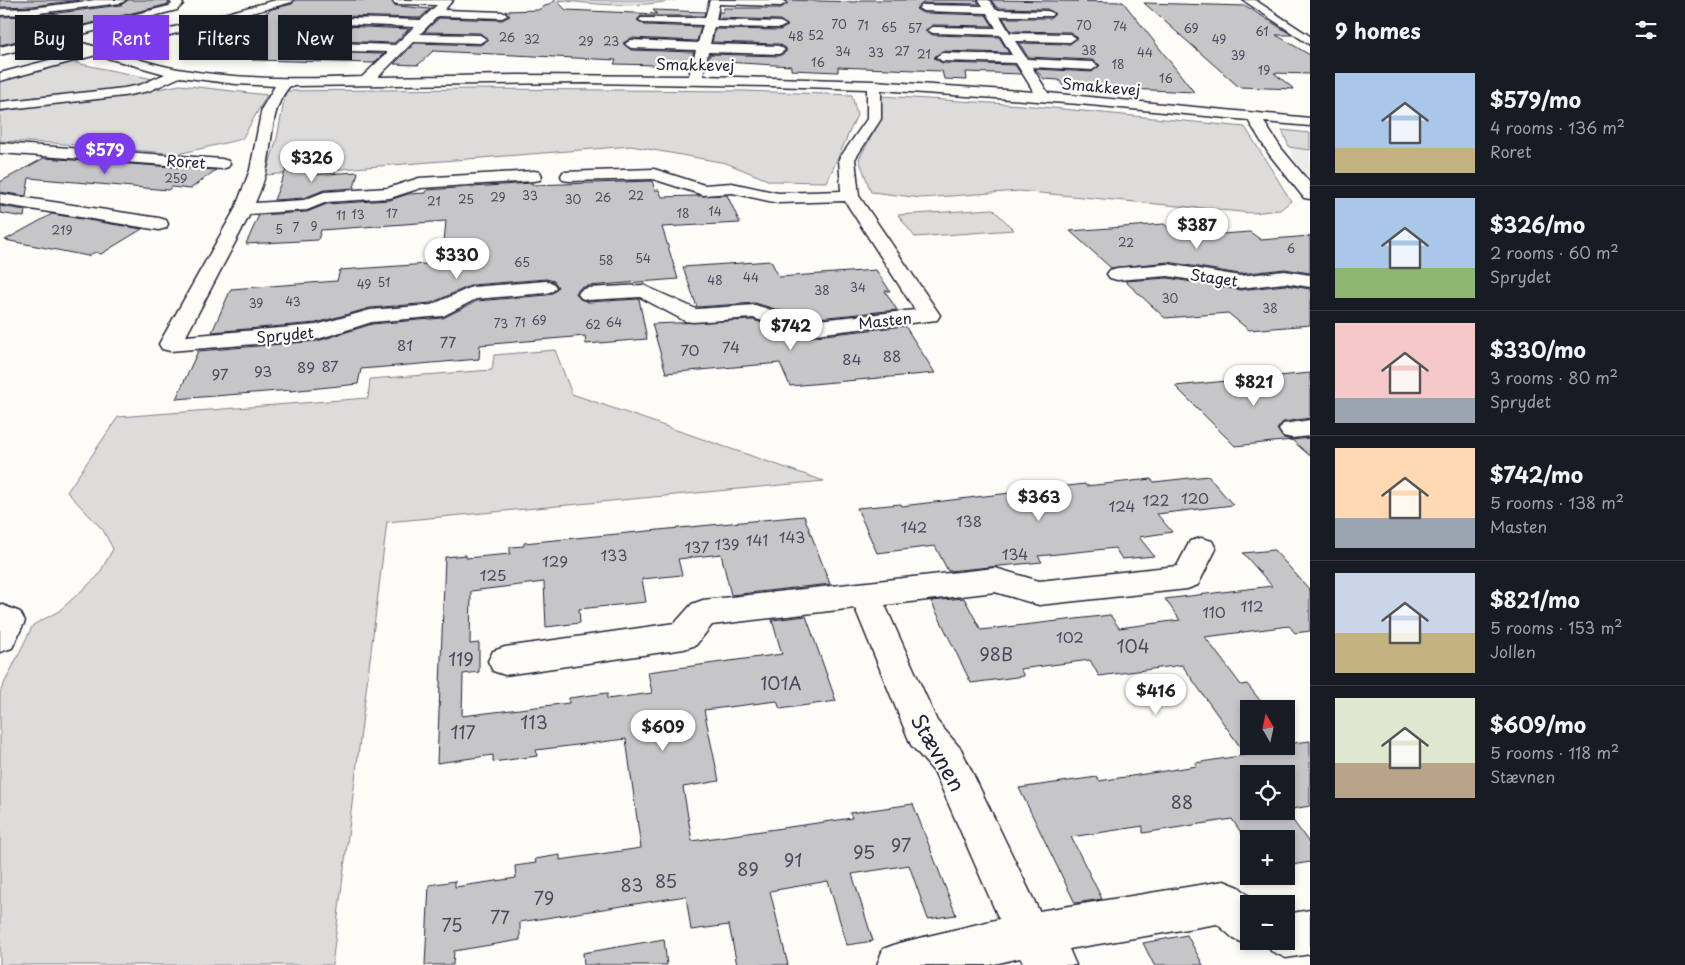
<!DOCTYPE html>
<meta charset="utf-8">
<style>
:root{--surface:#171b24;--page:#20242c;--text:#f1f3f6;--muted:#9ea1a6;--line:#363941;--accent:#7c3aed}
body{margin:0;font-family:"Playpen Sans",sans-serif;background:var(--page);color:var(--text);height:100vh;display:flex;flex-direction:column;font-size:19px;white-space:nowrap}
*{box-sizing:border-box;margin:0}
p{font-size:16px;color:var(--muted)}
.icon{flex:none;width:28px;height:28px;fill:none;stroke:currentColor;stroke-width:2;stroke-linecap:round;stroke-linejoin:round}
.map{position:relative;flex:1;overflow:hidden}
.sheet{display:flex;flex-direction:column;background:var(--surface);width:375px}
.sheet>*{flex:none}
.guide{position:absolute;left:15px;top:15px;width:475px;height:45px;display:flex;gap:10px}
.needle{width:32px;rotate:351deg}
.fabs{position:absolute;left:1240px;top:700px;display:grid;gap:10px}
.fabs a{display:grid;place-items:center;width:55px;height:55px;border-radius:0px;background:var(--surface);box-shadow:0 2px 8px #0003;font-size:25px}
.price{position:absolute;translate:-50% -42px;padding:0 11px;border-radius:18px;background:#fff;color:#222;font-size:16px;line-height:32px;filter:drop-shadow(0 1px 2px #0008)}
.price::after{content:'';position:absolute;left:50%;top:30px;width:15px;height:11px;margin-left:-8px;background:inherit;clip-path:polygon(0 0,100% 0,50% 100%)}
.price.active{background:var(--accent);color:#fff}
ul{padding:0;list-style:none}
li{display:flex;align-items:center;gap:15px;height:125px;padding:0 25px}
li+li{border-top:1px solid var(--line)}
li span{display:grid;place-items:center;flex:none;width:140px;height:100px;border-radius:0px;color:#555}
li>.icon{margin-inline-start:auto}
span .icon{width:60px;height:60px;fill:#fffc;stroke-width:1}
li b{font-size:21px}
h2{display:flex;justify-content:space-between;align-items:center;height:60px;padding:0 25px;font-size:21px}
.pill{padding:0 18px;border-radius:0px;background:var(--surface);box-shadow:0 2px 8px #0003;font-size:18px;line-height:45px}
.pill.active{background:var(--accent);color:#fff}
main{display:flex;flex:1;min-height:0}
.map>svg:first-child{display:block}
.built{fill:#ecece9}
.green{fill:#dddcdb;stroke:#807f8b}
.building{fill:#c6c6c8;stroke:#22223b}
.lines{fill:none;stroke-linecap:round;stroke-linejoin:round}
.minor-casing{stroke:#22223b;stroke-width:3}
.major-casing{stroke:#22223b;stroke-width:3}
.minor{fill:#fdfcf7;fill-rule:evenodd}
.major{fill:#fdfcf7;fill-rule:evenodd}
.labels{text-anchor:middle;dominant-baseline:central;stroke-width:4.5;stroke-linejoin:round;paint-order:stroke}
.far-number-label{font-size:12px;fill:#4b4b5e}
.far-street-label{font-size:15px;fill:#22223b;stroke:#fdfcf7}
.number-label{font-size:15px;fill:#4b4b5e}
.near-number-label{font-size:18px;fill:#4b4b5e}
.near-street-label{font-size:21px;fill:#22223b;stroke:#fdfcf7}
</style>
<main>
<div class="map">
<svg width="1310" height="965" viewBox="0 0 1310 965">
<rect width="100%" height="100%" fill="#fdfcf7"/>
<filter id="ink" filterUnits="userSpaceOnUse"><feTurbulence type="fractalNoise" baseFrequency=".02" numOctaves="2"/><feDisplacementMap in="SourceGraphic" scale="10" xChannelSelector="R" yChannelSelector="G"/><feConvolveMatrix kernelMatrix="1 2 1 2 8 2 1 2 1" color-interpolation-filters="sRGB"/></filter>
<g filter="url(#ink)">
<!-- built -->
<path class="built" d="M1289,147L1310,150V178L1295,161Z"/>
<!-- green -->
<path class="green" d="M558,0H675C635,8 598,5 558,0Z
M71,62L153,79L123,91L35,97L0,104V81Z
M180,85L267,95L242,139L178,154L53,143L0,141V112L21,107L91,101Z
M475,89L744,91L852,95L857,115L827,182L770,181L726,163L631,146L266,175L277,138L286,91Z
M881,96L1022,105L1245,127L1291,201L1280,210L1252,213L1019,191L922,198L871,192L859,159L881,119Z
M1282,130L1310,133V150L1289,147Z
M993,209L1014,230L915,237L898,215Z
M555,350L572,394L824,481L387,522L332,965H0V692L33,625L59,611L98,576L113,549L103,530L67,492L118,417L368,398L370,379L492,370L494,355Z"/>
<!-- building -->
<path class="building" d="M0,0H80L33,6L0,7Z
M128,0H167L169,4L59,31L47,27L42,15L121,5Z
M295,0H391L394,5L398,6L430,9L420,18L343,16L335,20L343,26L409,29L394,43L306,40L298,45L306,52L383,54L374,63L252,60L254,58L228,57L239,50L207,49L272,9L292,4Z
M556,0L566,10L657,14L653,10L705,12L704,16H641L637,20L645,25L701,27L697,41L631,38L623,43L631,50L694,52L691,61L689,62L659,61L657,65L614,64L616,60L433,51L418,65L394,64L415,43L480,45L488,40L480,33L424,32L439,18L502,20L510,16L505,11L538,10Z
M785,0L855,2L861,0H977L979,4L923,3L916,9L923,13L986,15L993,26L933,25L925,31L933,35L999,37L1009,53L942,51L934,58L942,63L1015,65L1021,74L966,72L967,80L944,79L942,71L838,67V72L791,70V66L708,61L710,54L779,56L786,52V48L779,44L712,42L715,29L780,30L788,26L780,20L718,18L719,12H723L724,8H781L788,3Z
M991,0L1123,2L1194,92L1063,86L1059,80L1044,79L1035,69L1092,72L1100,65L1092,60L1028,57L1019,43L1070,44L1078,37L1070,32L1011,31L1003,18H1051L1055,14L1047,9L997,8Z
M1144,3L1246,6L1292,35H1276L1310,55V74L1274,73L1294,89L1239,87Z
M28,16L29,22L25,20L31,38L0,45V17Z
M44,158L216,170L190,189L172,187L168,190L29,178L26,196L0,192V182Z
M313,166L310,175L358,172L354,188L324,190L304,198L274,200L287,167Z
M652,181L655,190H659L662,197L727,195L740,223L662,227L678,279L588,286L580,288L576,293L580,299L588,302L639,299L647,339L586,344L585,336L480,345L479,359L361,369L358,384L290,391L291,390L176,399L198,351L318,341L372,324L443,318L477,301L547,295L554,292L558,287L554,281L546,279L472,285L431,303L370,308L316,323L212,332L231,289L337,281L340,270L442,263L446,221L321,230L318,240L246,244L259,215L307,212L327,204L390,200L408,194L426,193L427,190L532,183L533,185Z
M0,206L25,210L24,217L0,213Z
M52,214L142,229L101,254L95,252L88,256L5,240Z
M1164,224L1180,237L1250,232L1261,240L1310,236V273L1285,269L1240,274L1168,262L1111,268L1070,231Z
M771,261L779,277L876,270L890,291H885L897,310L808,319L755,303L697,307L683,267Z
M1168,278L1240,290L1285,285L1310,289V325L1249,330L1228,313L1165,318L1125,281Z
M753,320L807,337L905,326L935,373L790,386L780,363L666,373L652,324Z
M1310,373V418L1283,422L1277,429L1283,438L1292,440L1310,438V456L1292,440L1235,446L1175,386Z
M1208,476L1233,505L1157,514L1172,532L1139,537L1154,556L1122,559L1115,548L1038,556L1042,562L948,571L935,546L877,553L857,508L901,504L902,506L1085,484L1086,486L1151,479L1154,482Z
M804,516L830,584L731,595L721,554L678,559L682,575L642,579L646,602L579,609L580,623L546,627L544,582L471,591L470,644L479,643V672L463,674L462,716L569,703V698L607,693V699L652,693L648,672L782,654L772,620L806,616L836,701L780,709L777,701L704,710L719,781L683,787L692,841L852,818L850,813L913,804L956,915L928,919L909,865L852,874L873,941L847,945L828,881L770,891L788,965H737L729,925L691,930L686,896L520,922V940L454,951L453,965H425L429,885L455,881V887L516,878L515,866L536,863L535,859L560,855V860L641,848L626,739L536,750L537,756L493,762V755L437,763L445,557L466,555V558L510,554V547L524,546V543Z
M1274,550L1310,590V631L1295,633L1289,626L1205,637L1241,685L1247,684L1262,703L1256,704L1260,709H1249V746H1286V744L1310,741V806L1286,810V774H1249V811H1286L1310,844V862L1286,866V835L1265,839H1249L1247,842L1232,819L1143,833V826L1071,837L1102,899L1075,903L1019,788L1097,777L1099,781L1197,766L1195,763L1246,755L1182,665L1099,676L1090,660L1020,669L1024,676L971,683L931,601L964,598L981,630L1110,615L1119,628L1180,620L1165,599L1272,586L1243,553Z
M1187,935L1203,965H1154L1143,943Z
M664,939L667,965H584L583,953Z"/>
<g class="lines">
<defs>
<path id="minor" d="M95,0H126L121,3L39,13L45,28L39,31L33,28L29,14L0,15V9L33,8Z
M169,0H180L183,4L177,10L0,55V47L169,6L172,4Z
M393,0H453L444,10L502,12L508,15L502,18L438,16L420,34L480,35L486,39L480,43L414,41L378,77L518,75L689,76L696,50L631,48L625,44L631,40L698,43L703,25L645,23L639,20L641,18H705L710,0H782L786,3L781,6L719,4L716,20L780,22L786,25L780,28L714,27L710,44L779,46L785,50L779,54L708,52L703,76L874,81L1034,92L1016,63L942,61L936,57L942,53L1012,55L1000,35L933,33L927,30L933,27L996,28L987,13L923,11L918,8L923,5L983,6L979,0H989L996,10L1047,11L1051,12L1053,14L1051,16H1000L1010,33L1070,34L1076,38L1070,42L1015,41L1027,59L1092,62L1098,66L1092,70L1032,67L1048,93L1310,118V126L1264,122L1281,148L1310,183V199L1304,198L1269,154L1248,120L1079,104L881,90V119L855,159L859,196L940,315L937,320L807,335L753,318L693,322L685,321L640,297L588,300L581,298L578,294L581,290L588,288L643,285L696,309L755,305L808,321L915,310L845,201L778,203L732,193L703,195L653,179L569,181L563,180L561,176L563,172L654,169L704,185L732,183L778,193L841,191L839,159L867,119V89L769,86L587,83L290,86C271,107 273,135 268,161C266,176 261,189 255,203L304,200L324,192L388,188L419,178L534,171L540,172L542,176L540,180L534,181L421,188L390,198L327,202L307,210L250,214L186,336L316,325L370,310L431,305L472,287L546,281L553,283L556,287L553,291L546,293L476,299L443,316L372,322L318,339L170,351L162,349L159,344L235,209L250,170L262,108L275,86L236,84L180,77L149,91L124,96L0,110V102L124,88L140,85L165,74L78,50L76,47L82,43C114,51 145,63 178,69C239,80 301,79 362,77L388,52L306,50L300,46L306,42L395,45L414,27L343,24L337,21L343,18L421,20L437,5L398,4L394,3Z
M1243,0H1255L1310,36V45Z
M0,143L222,159L228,161L230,164L228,167L222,169L0,153Z
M0,194L159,218L166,220L168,224L166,228L159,230L0,204Z
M1168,264L1240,276L1285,271L1310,275V287L1285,283L1240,288L1168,276L1117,280L1110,278L1107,274L1110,270L1117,268Z
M1310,420V436L1292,438L1283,436L1279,430L1283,424Z
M1201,538L1212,541L1216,549L1198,585L1187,589L1039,605L995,592L885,605L937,721L961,749L1039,911L1224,881L1239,887L1258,904H1249V941H1259L1249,945L1234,939L1217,924L1069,949L1076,965H1025L1020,958L990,965H877L883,949L899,943L999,919L935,773L911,745L855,608L712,625L696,645L684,649L505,675L493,671L488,661L493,651L505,647L675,623L692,604L703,600L995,568L1039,581L1177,566L1190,541Z
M0,604L20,612L25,621L12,648L0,652Z
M1310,910V954L1286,958L1271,951L1266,941H1286V914Z"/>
<path id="major" d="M276,0H293L292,2L0,81V73Z"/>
</defs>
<!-- minor casing -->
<use href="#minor" class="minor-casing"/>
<!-- major casing -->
<use href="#major" class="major-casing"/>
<!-- minor -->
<use href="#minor" class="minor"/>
<!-- major -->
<use href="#major" class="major"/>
</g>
</g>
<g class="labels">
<!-- far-number labels -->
<g class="far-number-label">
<text x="839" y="24">70</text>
<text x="863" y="25">71</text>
<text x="1084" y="25">70</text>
<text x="1120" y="26">74</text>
<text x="889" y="27">65</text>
<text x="915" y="28">57</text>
<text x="1191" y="28">69</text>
<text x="1262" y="31">61</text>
<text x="816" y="35">52</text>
<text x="796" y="36">48</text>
<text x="507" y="37">26</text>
<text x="532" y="39">32</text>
<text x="1219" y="39">49</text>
<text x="586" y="41">29</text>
<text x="611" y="41">23</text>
<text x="1089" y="50">38</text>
<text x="843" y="51">34</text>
<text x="902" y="51">27</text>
<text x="876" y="52">33</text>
<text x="1145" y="52">44</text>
<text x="924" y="54">21</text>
<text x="1238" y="55">39</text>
<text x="818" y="62">16</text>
<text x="1118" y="64">18</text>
<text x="1264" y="70">19</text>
<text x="1166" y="78">16</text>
<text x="176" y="178">259</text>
<text x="530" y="195">33</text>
<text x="636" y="195">22</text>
<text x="498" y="197">29</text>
<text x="603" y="197">26</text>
<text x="466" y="199">25</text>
<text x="573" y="199">30</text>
<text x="434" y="201">21</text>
<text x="715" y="211">14</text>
<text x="392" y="213">17</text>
<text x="683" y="213">18</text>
<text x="358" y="214">13</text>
<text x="341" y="215">11</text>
<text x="314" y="226">9</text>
<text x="296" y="227">7</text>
<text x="279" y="229">5</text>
<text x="62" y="230">219</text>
<text x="1126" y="242">22</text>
<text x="1291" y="248">6</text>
<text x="643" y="258">54</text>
<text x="606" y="260">58</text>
<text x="522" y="262">65</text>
<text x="751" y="277">44</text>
<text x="715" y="280">48</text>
<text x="384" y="282">51</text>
<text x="364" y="284">49</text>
<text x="858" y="287">34</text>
<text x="822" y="290">38</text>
<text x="1170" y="298">30</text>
<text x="293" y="301">43</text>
<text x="256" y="303">39</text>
<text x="1270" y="308">38</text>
<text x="539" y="320">69</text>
<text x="520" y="322">71</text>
<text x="614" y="322">64</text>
<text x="501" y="323">73</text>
<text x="593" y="324">62</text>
</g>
<!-- far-street labels -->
<g class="far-street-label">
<text transform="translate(695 64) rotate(1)">Smakkevej</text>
<text transform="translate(1101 86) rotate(5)">Smakkevej</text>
<text transform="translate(186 161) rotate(4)">Roret</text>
<text transform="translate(1214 277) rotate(8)">Staget</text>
<text transform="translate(885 320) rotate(-6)">Masten</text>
<text transform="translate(285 334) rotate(-5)">Sprydet</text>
</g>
<!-- number labels -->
<g class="number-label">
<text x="448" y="341">77</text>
<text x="405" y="344">81</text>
<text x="731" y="346">74</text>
<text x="690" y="349">70</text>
<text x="892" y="355">88</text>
<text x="852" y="358">84</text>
<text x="330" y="365">87</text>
<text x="306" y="366">89</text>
<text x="263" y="370">93</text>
<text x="220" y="373">97</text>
<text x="1195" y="497">120</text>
<text x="1156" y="499">122</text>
<text x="1122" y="505">124</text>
<text x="969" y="520">138</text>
<text x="914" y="526">142</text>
<text x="792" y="536">143</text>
<text x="757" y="539">141</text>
<text x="727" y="543">139</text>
<text x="697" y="546">137</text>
<text x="1015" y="553">134</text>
<text x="614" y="554">133</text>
<text x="555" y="560">129</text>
<text x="493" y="574">125</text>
<text x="1252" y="605">112</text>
<text x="1214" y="611">110</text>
<text x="1070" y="636">102</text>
</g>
<!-- near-number labels -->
<g class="near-number-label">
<text x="1133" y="645">104</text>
<text x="996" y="653">98B</text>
<text x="461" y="658">119</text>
<text x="781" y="682">101A</text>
<text x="534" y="721">113</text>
<text x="463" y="731">117</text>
<text x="1182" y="801">88</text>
<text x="901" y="844">97</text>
<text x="864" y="851">95</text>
<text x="793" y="859">91</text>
<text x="748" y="868">89</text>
<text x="666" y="880">85</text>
<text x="632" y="884">83</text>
<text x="544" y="897">79</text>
<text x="500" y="916">77</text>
<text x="452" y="924">75</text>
</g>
<!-- near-street labels -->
<g class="near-street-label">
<text transform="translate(939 752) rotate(60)">Stævnen</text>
</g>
</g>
</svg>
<div class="fabs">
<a><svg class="needle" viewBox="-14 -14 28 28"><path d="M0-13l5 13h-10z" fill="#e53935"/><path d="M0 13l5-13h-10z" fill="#9ea1a6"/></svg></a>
<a><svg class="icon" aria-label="locate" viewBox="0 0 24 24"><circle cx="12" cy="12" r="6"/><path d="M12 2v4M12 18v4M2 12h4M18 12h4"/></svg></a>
<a>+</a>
<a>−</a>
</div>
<b class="price active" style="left:105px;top:175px">$579</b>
<b class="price" style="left:312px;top:183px">$326</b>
<b class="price" style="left:1197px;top:250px">$387</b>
<b class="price" style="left:457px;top:280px">$330</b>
<b class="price" style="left:791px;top:351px">$742</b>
<b class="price" style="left:1254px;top:407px">$821</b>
<b class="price" style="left:1039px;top:522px">$363</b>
<b class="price" style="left:1156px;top:716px">$416</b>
<b class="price" style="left:663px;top:752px">$609</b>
<div class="guide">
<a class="pill">Buy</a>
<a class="pill active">Rent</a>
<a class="pill">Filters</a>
<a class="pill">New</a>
</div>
</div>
<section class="sheet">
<h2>9 homes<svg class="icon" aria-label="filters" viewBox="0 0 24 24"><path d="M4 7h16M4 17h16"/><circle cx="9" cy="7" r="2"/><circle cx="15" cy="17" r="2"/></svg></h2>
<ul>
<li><span style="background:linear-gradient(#a9c7e8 75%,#c2b280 0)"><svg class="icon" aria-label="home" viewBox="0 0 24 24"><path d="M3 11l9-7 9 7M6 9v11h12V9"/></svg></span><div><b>$579/mo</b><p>4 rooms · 136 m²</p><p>Roret</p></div></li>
<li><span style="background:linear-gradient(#a9c7e8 70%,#8fb573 0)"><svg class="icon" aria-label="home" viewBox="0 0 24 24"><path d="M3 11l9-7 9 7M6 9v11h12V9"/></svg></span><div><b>$326/mo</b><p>2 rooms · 60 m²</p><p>Sprydet</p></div></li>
<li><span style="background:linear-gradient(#f6c9c9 75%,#9aa5b1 0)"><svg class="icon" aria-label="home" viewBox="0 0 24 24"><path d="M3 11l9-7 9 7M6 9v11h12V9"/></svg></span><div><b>$330/mo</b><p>3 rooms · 80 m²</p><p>Sprydet</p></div></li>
<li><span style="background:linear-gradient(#ffd9b3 70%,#9aa5b1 0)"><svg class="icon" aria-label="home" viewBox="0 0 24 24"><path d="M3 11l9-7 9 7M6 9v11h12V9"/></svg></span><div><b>$742/mo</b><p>5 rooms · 138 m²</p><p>Masten</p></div></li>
<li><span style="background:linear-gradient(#c9d6e8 60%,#c2b280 0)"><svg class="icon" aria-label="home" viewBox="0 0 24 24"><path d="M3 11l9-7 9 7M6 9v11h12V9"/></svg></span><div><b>$821/mo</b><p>5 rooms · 153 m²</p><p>Jollen</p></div></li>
<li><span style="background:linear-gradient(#dfe7d0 65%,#b9a48a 0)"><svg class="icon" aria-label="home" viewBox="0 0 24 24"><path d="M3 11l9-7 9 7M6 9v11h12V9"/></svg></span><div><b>$609/mo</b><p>5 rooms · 118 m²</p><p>Stævnen</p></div></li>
</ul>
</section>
</main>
